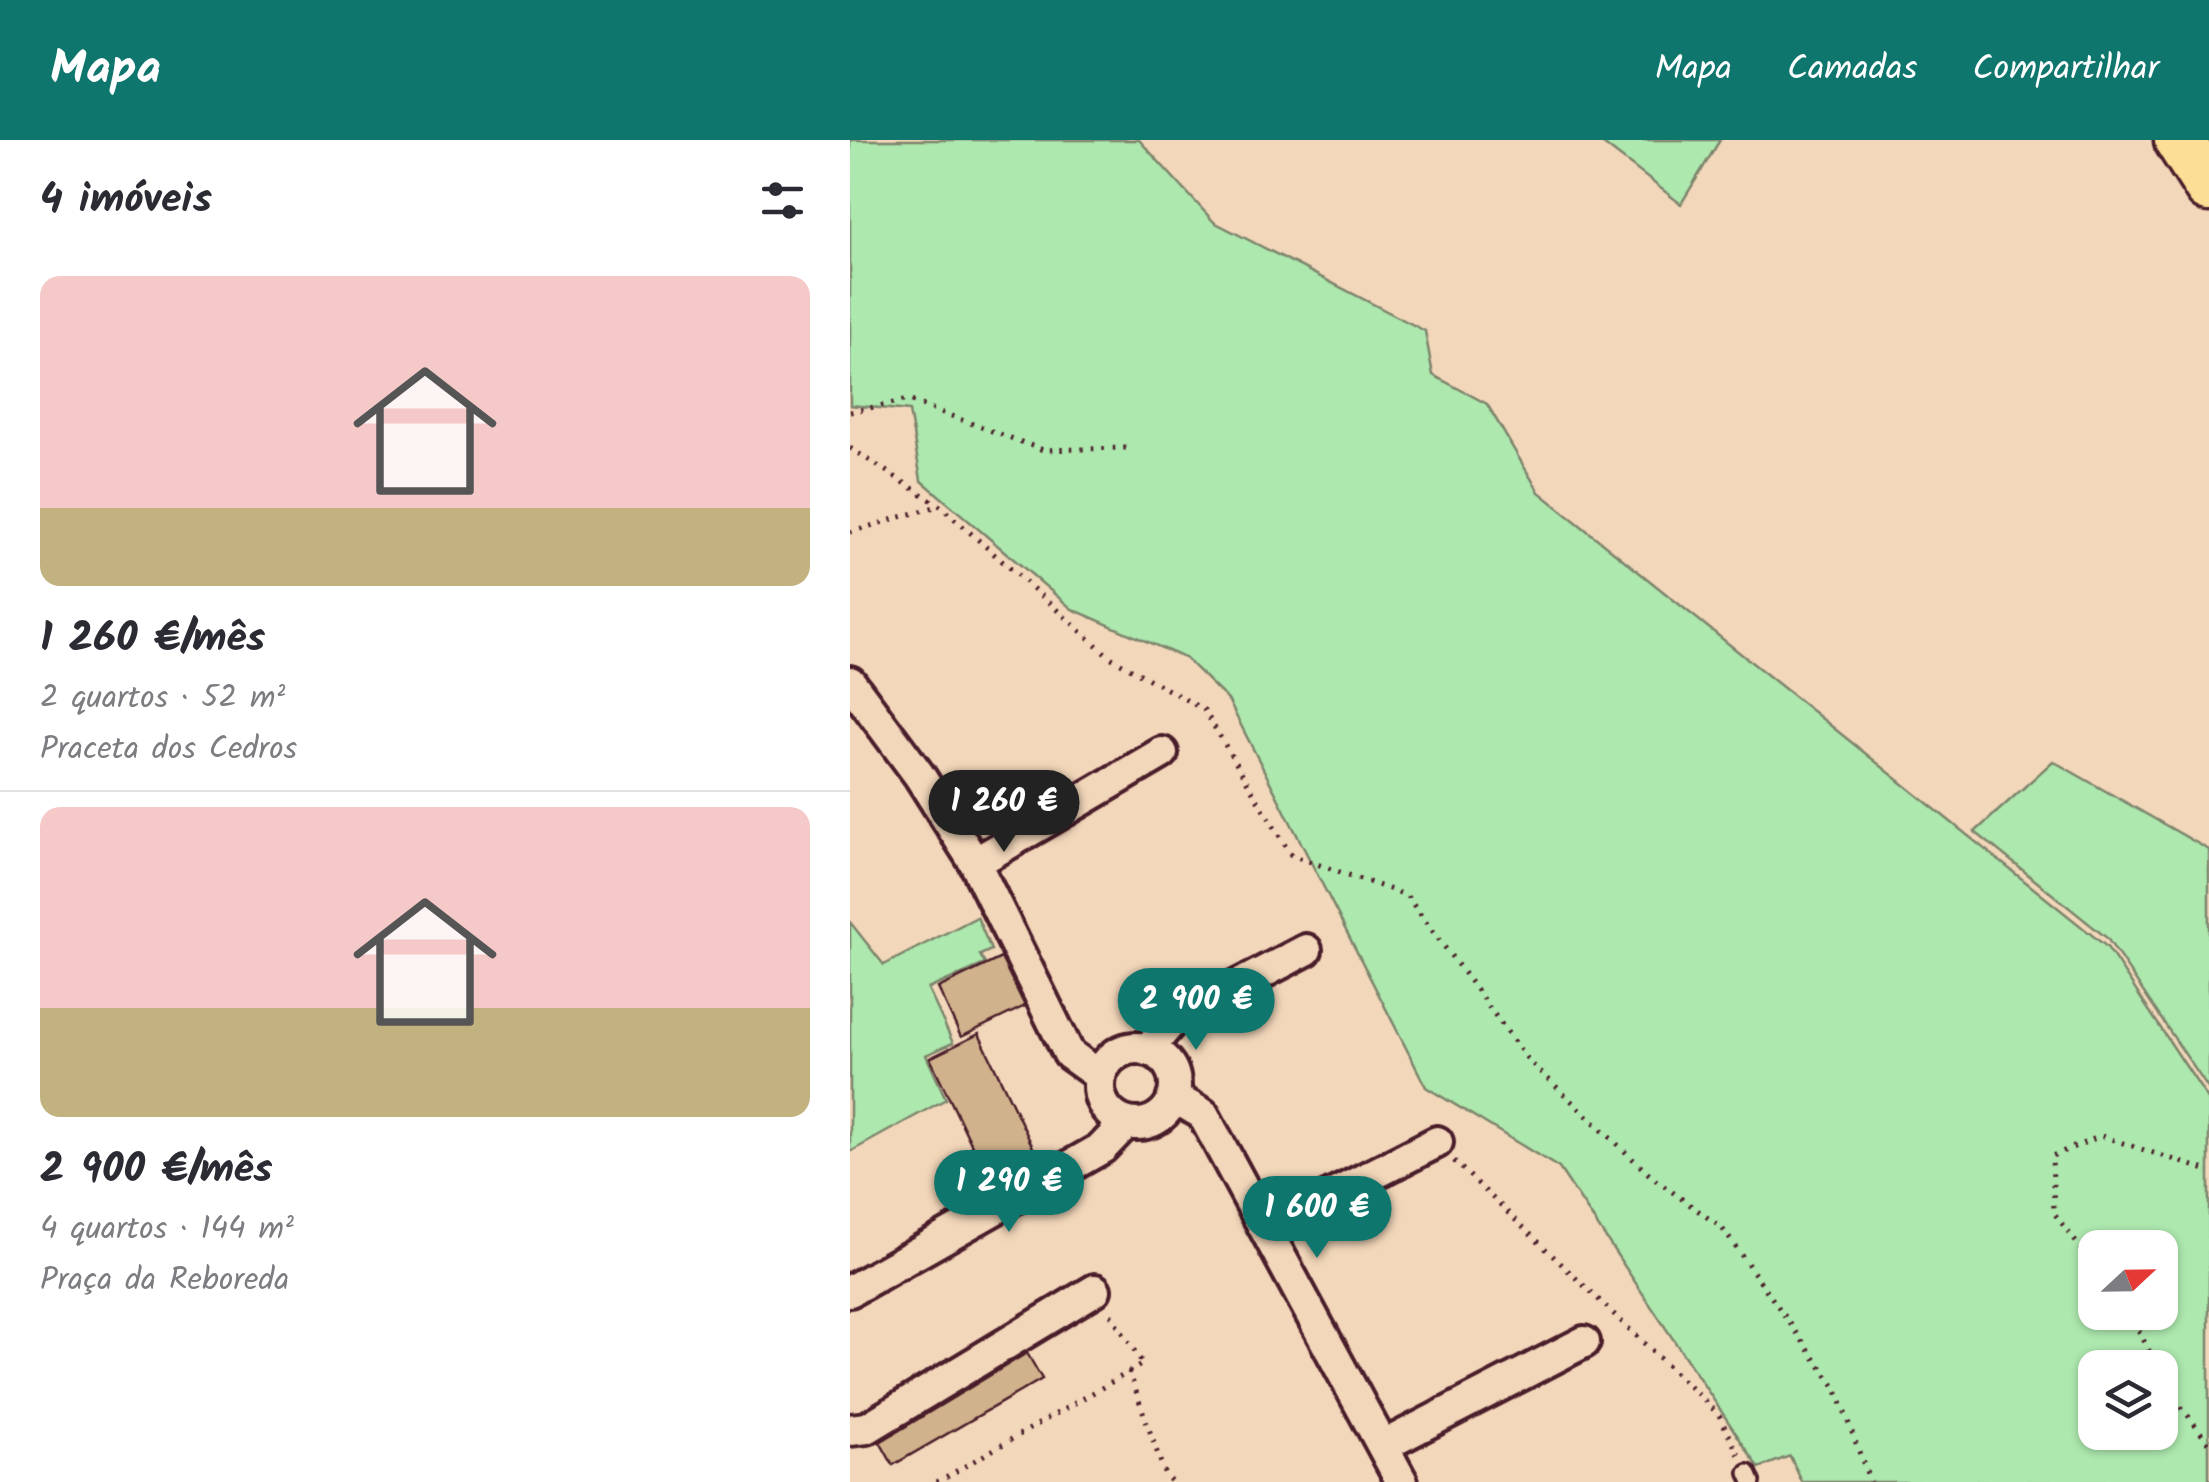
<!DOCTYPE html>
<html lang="pt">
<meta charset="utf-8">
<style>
:root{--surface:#fff;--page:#f2f2f3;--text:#2b2b33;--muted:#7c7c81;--line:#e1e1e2;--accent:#0f766e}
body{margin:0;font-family:Kalam,sans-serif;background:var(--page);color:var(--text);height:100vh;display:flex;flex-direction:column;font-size:38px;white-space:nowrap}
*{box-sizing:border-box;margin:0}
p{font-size:32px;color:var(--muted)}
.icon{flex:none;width:55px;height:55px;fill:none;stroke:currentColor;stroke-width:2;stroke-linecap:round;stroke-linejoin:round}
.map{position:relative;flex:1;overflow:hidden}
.panel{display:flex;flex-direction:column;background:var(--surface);width:850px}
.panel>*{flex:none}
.needle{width:65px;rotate:68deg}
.buttons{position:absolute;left:1228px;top:1090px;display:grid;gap:20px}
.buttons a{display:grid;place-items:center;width:100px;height:100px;border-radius:20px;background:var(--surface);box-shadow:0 2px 8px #0004;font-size:50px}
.price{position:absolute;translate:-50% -85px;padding:0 22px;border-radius:35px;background:var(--accent);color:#fff;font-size:32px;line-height:65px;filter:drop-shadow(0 2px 5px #0008)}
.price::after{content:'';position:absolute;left:50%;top:60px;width:30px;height:22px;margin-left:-15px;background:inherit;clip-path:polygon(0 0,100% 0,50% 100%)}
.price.active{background:#222;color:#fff}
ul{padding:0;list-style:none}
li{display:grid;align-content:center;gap:20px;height:530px;padding:0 40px}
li+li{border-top:2px solid var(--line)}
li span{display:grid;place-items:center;height:310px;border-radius:20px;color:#555}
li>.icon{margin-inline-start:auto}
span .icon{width:180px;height:180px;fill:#fffc;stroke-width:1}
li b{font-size:42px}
h2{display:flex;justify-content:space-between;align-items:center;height:120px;padding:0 40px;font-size:42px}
header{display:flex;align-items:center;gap:60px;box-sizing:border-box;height:140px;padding:0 50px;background:var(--accent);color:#fff}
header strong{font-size:48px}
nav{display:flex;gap:55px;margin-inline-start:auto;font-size:35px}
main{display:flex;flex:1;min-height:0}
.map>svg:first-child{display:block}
.green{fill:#ade8ae;stroke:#7c846c;stroke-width:2.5;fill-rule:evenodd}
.building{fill:#d0b38c;stroke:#4a1f2b;stroke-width:2.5}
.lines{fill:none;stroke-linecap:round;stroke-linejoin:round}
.lane-casing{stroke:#4a1f2b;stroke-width:22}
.street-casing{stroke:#4a1f2b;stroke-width:38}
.primary-casing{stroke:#4a1f2b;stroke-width:55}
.path{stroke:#4a1f2b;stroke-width:5;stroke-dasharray:2.5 8;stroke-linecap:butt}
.lane{stroke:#f3d7ba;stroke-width:15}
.street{stroke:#f3d7ba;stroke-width:30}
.primary{stroke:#fdde96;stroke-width:48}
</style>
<header>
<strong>Mapa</strong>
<nav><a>Mapa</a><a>Camadas</a><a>Compartilhar</a></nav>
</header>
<main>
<section class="panel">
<h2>4 imóveis<svg class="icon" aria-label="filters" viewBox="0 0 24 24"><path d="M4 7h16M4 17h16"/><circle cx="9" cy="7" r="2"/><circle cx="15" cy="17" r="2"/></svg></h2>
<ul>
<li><span style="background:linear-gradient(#f6c9c9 75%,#c2b280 0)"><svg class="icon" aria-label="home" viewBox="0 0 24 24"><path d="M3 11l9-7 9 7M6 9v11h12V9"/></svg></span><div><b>1 260 €/mês</b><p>2 quartos · 52 m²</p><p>Praceta dos Cedros</p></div></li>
<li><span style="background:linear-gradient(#f6c9c9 65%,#c2b280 0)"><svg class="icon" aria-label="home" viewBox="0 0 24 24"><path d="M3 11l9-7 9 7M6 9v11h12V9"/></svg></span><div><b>2 900 €/mês</b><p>4 quartos · 144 m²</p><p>Praça da Reboreda</p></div></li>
</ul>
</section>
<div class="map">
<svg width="1359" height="1342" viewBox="0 0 1359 1342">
<rect width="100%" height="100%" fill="#f3d7ba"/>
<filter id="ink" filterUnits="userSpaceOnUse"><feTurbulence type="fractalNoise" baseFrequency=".01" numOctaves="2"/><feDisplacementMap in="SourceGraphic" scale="20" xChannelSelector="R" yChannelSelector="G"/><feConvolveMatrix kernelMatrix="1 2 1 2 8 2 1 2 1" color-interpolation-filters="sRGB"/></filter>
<g filter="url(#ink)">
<!-- green -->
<path class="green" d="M0,0H289L364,82L575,191L583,235L637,264L689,352L1257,807L1359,961V1342H952L940,1316L909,1328L709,1028L576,947L378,560L335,518L222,469L71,340L59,271L0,265ZM1245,1108H1310V1172H1245ZM1245,1228H1310V1292H1245Z
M748,0H870L831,64Z
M1203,621L1359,710V950L1257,798L1125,692Z
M127,777L141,810L130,815L135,824L78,849L103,903L76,915L96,959L0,1012V782L34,825Z"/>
<!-- building -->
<path class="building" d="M151,818L175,866L111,897L88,848Z
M129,894L190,1022L142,1047L80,918Z
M177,1213L192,1239L43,1325L30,1302Z"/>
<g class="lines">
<defs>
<path id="lane" d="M898,1333L902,1342"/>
<path id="street" d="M0,542L69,635L125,723L219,914L250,936
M125,723L312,613
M249 946a38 38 0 1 1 76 0a38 38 0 1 1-76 0Z
M297,910L324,879L456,810
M323,957L353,974L552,1342
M416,1089L587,1002
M0,1151L252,1008L276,983
M0,1290L17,1288L245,1150
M533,1306L734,1202"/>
<path id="primary" d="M1329,0L1359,47"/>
</defs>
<!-- lane casing -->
<use href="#lane" class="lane-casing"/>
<!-- street casing -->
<use href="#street" class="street-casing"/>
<!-- primary casing -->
<use href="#primary" class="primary-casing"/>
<!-- path -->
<path class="path" d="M0,272L58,260L193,310L276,308
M0,308L89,365L260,517L354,570L441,715L556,755L678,920L803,1038L872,1088L986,1248L1020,1342
M0,392L88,366
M604,1021L869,1275L890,1317
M1245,1127L1204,1073L1202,1016L1251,996L1359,1031
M1279,1172L1308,1228
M279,1231L315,1335L322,1342
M1310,1231L1320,1252L1359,1303
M87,1342L293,1224L260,1173"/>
<!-- lane -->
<use href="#lane" class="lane"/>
<!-- street -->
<use href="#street" class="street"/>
<!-- primary -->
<use href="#primary" class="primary"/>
</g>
</g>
</svg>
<div class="buttons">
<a><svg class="needle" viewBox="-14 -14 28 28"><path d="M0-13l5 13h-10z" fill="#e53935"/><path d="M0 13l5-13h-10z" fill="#7c7c81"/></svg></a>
<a><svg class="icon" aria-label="layers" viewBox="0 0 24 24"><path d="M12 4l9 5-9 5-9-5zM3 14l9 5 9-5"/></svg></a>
</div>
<b class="price active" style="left:154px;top:715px">1 260 €</b>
<b class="price" style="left:346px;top:913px">2 900 €</b>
<b class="price" style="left:159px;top:1095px">1 290 €</b>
<b class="price" style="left:467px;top:1121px">1 600 €</b>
</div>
</main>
